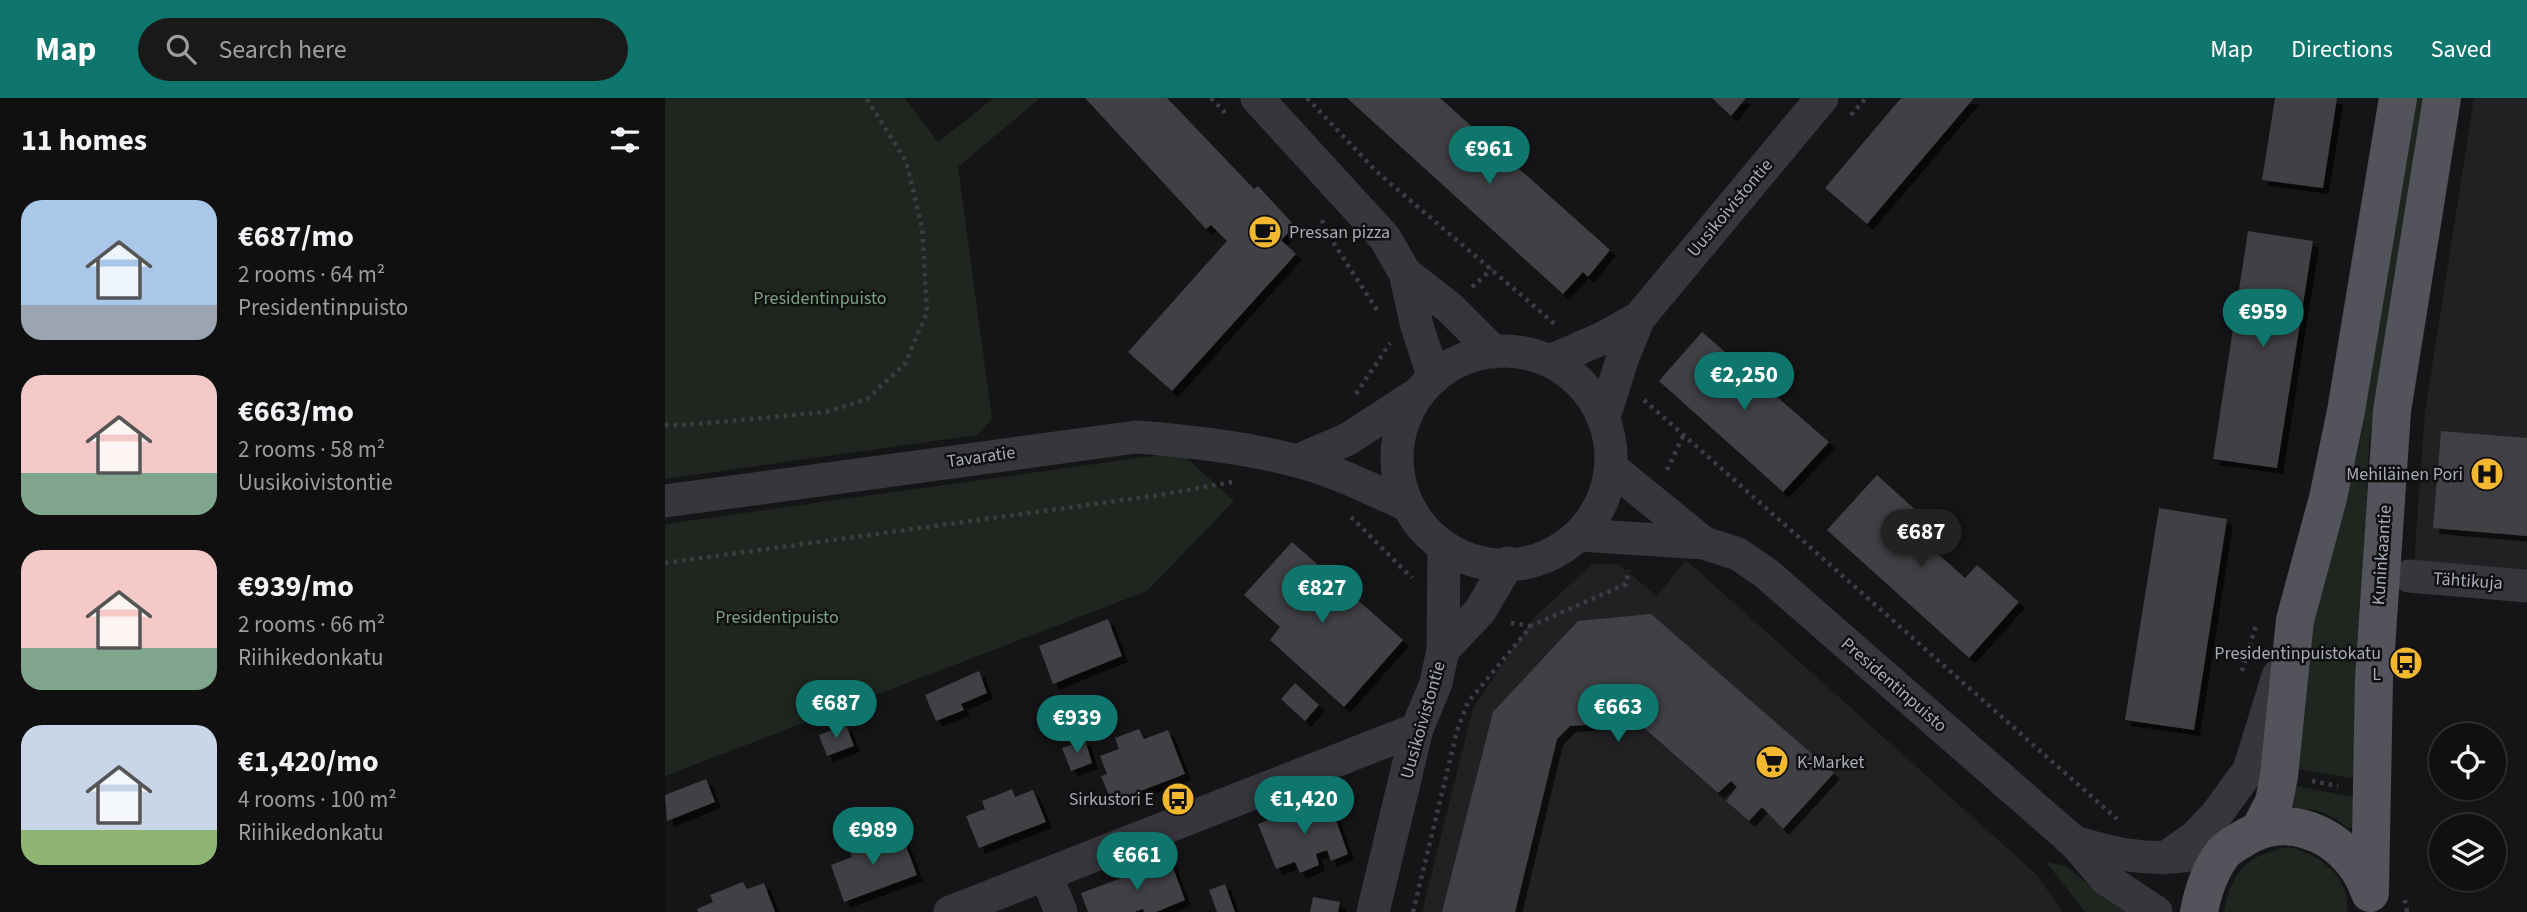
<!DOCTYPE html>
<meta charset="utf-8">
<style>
:root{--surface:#101011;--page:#19191a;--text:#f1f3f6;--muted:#9c9d9f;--line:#303031;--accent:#0f766e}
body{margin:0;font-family:"Source Sans 3",sans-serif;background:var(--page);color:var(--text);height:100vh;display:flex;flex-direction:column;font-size:26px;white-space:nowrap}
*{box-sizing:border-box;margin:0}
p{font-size:23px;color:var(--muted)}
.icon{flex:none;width:38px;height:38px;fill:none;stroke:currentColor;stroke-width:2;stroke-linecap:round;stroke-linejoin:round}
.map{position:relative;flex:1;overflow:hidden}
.details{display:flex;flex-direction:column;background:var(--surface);width:665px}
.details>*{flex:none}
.controls{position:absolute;left:1764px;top:625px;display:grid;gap:14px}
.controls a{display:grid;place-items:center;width:77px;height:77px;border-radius:50%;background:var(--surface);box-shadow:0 2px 5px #0004,0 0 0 2px var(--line);font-size:35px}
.price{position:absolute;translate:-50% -60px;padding:0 16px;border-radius:24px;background:var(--accent);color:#fff;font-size:23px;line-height:46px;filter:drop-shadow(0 2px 4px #0008)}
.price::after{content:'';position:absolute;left:50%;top:42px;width:21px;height:16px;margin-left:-10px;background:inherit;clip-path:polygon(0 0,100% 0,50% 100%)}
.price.active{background:#222;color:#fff}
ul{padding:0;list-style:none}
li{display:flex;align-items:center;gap:21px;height:175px;padding:0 21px}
li span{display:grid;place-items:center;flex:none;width:196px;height:140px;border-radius:21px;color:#555}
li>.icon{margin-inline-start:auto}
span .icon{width:84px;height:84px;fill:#fffc;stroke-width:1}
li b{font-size:30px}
h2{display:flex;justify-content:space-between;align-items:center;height:84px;padding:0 21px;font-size:30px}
header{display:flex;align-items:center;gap:42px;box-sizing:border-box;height:98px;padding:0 35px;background:var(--accent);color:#fff}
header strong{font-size:33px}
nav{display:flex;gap:38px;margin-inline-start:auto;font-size:24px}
.search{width:490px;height:63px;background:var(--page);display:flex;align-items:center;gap:18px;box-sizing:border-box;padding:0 24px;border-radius:38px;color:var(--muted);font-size:26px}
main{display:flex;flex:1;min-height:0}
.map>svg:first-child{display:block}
.built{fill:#212124}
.green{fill:#1f2620}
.building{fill:#3f4044;filter:url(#shadow)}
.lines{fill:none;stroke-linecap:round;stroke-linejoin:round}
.path{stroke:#3c3d43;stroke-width:4.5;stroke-dasharray:3.5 5;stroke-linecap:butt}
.minor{stroke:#36363c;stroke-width:33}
.major{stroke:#52535b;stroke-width:38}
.labels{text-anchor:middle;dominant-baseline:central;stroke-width:5;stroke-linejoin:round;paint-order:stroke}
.street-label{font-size:18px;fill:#a6abb7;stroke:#101011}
.poi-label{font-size:18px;fill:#a6abb7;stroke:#101011;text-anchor:end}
.park-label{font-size:18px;fill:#7da281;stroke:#101011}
</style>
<header>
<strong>Map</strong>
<div class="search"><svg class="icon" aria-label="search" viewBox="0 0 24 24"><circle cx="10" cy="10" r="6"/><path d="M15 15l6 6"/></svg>Search here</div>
<nav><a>Map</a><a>Directions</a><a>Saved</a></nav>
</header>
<main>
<section class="details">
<h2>11 homes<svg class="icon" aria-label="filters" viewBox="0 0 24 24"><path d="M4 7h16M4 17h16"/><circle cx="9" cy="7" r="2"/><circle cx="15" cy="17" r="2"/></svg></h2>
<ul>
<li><span style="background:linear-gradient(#a9c7e8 75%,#9aa5b1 0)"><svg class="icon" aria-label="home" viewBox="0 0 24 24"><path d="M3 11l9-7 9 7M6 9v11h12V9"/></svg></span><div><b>€687/mo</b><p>2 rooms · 64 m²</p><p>Presidentinpuisto</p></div></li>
<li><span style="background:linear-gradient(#f6c9c9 70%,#7fa58c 0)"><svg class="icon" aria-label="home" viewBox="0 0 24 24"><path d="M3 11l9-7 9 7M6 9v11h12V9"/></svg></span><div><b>€663/mo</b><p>2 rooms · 58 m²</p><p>Uusikoivistontie</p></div></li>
<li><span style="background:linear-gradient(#f6c9c9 70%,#7fa58c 0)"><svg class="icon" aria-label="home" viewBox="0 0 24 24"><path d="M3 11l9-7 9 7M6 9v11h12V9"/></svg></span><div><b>€939/mo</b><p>2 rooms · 66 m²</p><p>Riihikedonkatu</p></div></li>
<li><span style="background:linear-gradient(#c9d6e8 75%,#8fb573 0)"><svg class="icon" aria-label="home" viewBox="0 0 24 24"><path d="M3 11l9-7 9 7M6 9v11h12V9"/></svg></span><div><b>€1,420/mo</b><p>4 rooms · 100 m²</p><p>Riihikedonkatu</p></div></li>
</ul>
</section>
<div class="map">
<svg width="1862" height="814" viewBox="0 0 1862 814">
<defs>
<filter id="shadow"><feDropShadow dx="6" dy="6" stdDeviation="0" flood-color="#0009"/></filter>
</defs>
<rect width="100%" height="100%" fill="#151517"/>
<!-- built -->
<path class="built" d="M1809,0H1862V471L1749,463L1760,314Z
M1021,462L1371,776L1398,814H757L808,610L868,521L927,466H953L992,498Z"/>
<!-- green -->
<path class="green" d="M0,0H240L273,44L329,0H375L293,69L327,321L312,337L0,381Z
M1751,0H1760L1704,346L1691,681L1630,670L1639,561L1694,348Z
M515,354L569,403L482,493L0,678V426Z
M1630,688L1690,699L1687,729L1683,731C1669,717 1648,707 1629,713Z
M1623,749C1655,756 1685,778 1682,814H1559C1567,772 1581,758 1623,749Z
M1381,764L1401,768L1423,786L1471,814H1420Z"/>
<!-- building -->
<path class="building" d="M420,0H502L589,91L593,88L630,128L616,142L631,156L507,293L463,254L562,143L546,127L541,131Z
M682,0H775L945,152L923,179L918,174L898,196Z
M1047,0H1081L1066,18Z
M1236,0H1309L1202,126L1160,90Z
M1610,0H1672L1658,90L1597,82Z
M1583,133L1648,143L1612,370L1548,361Z
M1037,234L1164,344L1118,394L994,283Z
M1776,333L1862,340V438L1768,430Z
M1212,377L1255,416L1242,428L1300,480L1312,467L1354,504L1304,560L1162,432Z
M1494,410L1562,421L1529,632L1460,622Z
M627,444L738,542L679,609L605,542L615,529L579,497Z
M986,516L1169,675L1118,731L1097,709L1084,723L1061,703L1072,689L1066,683L1053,695L972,624L905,628L892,641L850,814H777L828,614L913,523Z
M443,521L457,558L388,586L374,548Z
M314,573L322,595L296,606L299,612L271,623L260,597Z
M630,585L654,607L640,623L616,601Z
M181,627L189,648L162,658L154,637Z
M474,631L479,641L503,632L520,676L452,702L449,695L444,697L436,678L442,676L435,658L454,651L450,640Z
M420,642L427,665L406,673L397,650Z
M41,681L50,704L2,723L0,697Z
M347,691L350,699L368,692L381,724L314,750L301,718L320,711L317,703Z
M663,699L683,756L666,763L662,752L651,756L654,767L635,775L630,764L611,771L593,726Z
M213,736L217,748L238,740L252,777L179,804L166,767L187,759L183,748Z
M505,762L520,802L491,814H479L478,811L469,814H423L416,795Z
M78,784L82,791L99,785L110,814H33L32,811L48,804L45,797Z
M560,786L570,814H552L544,792Z
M648,799L675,804L673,814H645Z"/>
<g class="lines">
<!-- path -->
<path class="path" d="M546,0L562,17
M642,0L712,74L890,226
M1186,17L1201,0
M657,122L662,135L714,215
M807,189L827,171
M691,296L725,245
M979,302L1452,721
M0,327H21L161,314L202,301L240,266L262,214L257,129L241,63L201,0
M1002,372L1018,338
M686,419L747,480
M0,465L495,397L567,384
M846,525L866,528
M1577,573L1592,524
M1647,683L1673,688
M1740,802L1742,814
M748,814L792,633L803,604L866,528L961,486L964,472"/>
<!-- minor -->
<path class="minor" d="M592,0L720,140L740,175L752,228L769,280
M740,175L785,210L829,254
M732 360a107 107 0 1 1 214 0a107 107 0 1 1-214 0Z
M885,263L938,240L974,220
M939,319L958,259L974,220L1157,0
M632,363L683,341L749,298
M948,371L1039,445
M0,403L471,339C525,343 579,349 632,363C668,372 703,390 738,405
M915,437L1039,445L1073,456L1102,476L1409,744L1441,781L1491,814
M1744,478L1862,488
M778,552L815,513L843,465
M1409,744C1447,755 1479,763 1519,758
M1500,760L1530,739L1551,717L1584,672L1613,578
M381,777L396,814
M285,814L752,631
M708,814L752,631L771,585L778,552L779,450"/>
<!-- major -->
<path class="major" d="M1595,731L1609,704L1614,678L1630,522L1663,400L1681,313L1733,0
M1705,792L1709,581L1727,313L1777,0
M1534,814C1538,793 1545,772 1558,755C1564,748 1573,744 1581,739C1629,710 1689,744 1705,795"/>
</g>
<!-- icons -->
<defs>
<symbol id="cafe-disc" viewBox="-11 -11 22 22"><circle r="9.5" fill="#f3b830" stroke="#101011"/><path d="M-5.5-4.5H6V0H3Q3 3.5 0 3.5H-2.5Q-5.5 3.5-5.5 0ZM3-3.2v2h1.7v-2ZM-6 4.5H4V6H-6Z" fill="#111"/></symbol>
<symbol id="hospital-disc" viewBox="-11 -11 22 22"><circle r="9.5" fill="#f3b830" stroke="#101011"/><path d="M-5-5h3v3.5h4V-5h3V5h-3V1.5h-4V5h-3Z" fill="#111"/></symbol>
<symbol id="bus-disc" viewBox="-11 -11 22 22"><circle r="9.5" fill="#f3b830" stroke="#101011"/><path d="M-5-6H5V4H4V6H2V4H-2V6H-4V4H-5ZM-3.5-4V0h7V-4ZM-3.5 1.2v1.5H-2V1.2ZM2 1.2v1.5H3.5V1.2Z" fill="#111"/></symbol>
<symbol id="supermarket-disc" viewBox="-11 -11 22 22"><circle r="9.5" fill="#f3b830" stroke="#101011"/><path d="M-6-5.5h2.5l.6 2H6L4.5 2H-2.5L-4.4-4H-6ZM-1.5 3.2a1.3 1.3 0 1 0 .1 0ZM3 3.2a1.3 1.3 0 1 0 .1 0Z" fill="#111"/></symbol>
</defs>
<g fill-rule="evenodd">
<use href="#cafe-disc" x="581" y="115" width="38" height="38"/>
<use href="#hospital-disc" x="1803" y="357" width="38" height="38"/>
<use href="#bus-disc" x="1722" y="546" width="38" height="38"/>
<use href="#supermarket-disc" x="1088" y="645" width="38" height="38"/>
<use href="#bus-disc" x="494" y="682" width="38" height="38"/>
</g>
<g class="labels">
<!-- street labels -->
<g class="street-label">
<text transform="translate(1065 110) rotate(-50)">Uusikoivistontie</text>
<text transform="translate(316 359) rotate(-8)">Tavaratie</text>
<text transform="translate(1717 457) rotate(-86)">Kuninkaantie</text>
<text transform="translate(1803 483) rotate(4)">Tähtikuja</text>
<text transform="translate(1229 587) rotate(41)">Presidentinpuisto</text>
<text transform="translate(758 622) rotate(-74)">Uusikoivistontie</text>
</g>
<!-- poi labels -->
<g class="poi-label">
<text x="624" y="134" text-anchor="start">Pressan pizza</text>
<text x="1798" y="376">Mehiläinen Pori</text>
<text x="1716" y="555">Presidentinpuistokatu<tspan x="1716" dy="21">L</tspan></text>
<text x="1132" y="664" text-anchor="start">K-Market</text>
<text x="489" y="701">Sirkustori E</text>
</g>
<!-- park labels -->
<g class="park-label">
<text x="155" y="200">Presidentinpuisto</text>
<text x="112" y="519">Presidentipuisto</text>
</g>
</g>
</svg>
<div class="controls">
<a><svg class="icon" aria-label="locate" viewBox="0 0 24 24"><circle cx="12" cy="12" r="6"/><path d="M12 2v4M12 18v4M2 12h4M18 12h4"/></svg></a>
<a><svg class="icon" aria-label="layers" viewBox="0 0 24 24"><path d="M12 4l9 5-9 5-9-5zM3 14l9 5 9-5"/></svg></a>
</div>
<b class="price" style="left:824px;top:88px">€961</b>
<b class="price" style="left:1598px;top:251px">€959</b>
<b class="price" style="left:1079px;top:314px">€2,250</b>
<b class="price active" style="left:1256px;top:471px">€687</b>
<b class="price" style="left:657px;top:527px">€827</b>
<b class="price" style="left:171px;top:642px">€687</b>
<b class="price" style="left:953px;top:646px">€663</b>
<b class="price" style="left:412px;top:657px">€939</b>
<b class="price" style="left:639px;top:738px">€1,420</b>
<b class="price" style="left:208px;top:769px">€989</b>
<b class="price" style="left:472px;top:794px">€661</b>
</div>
</main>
